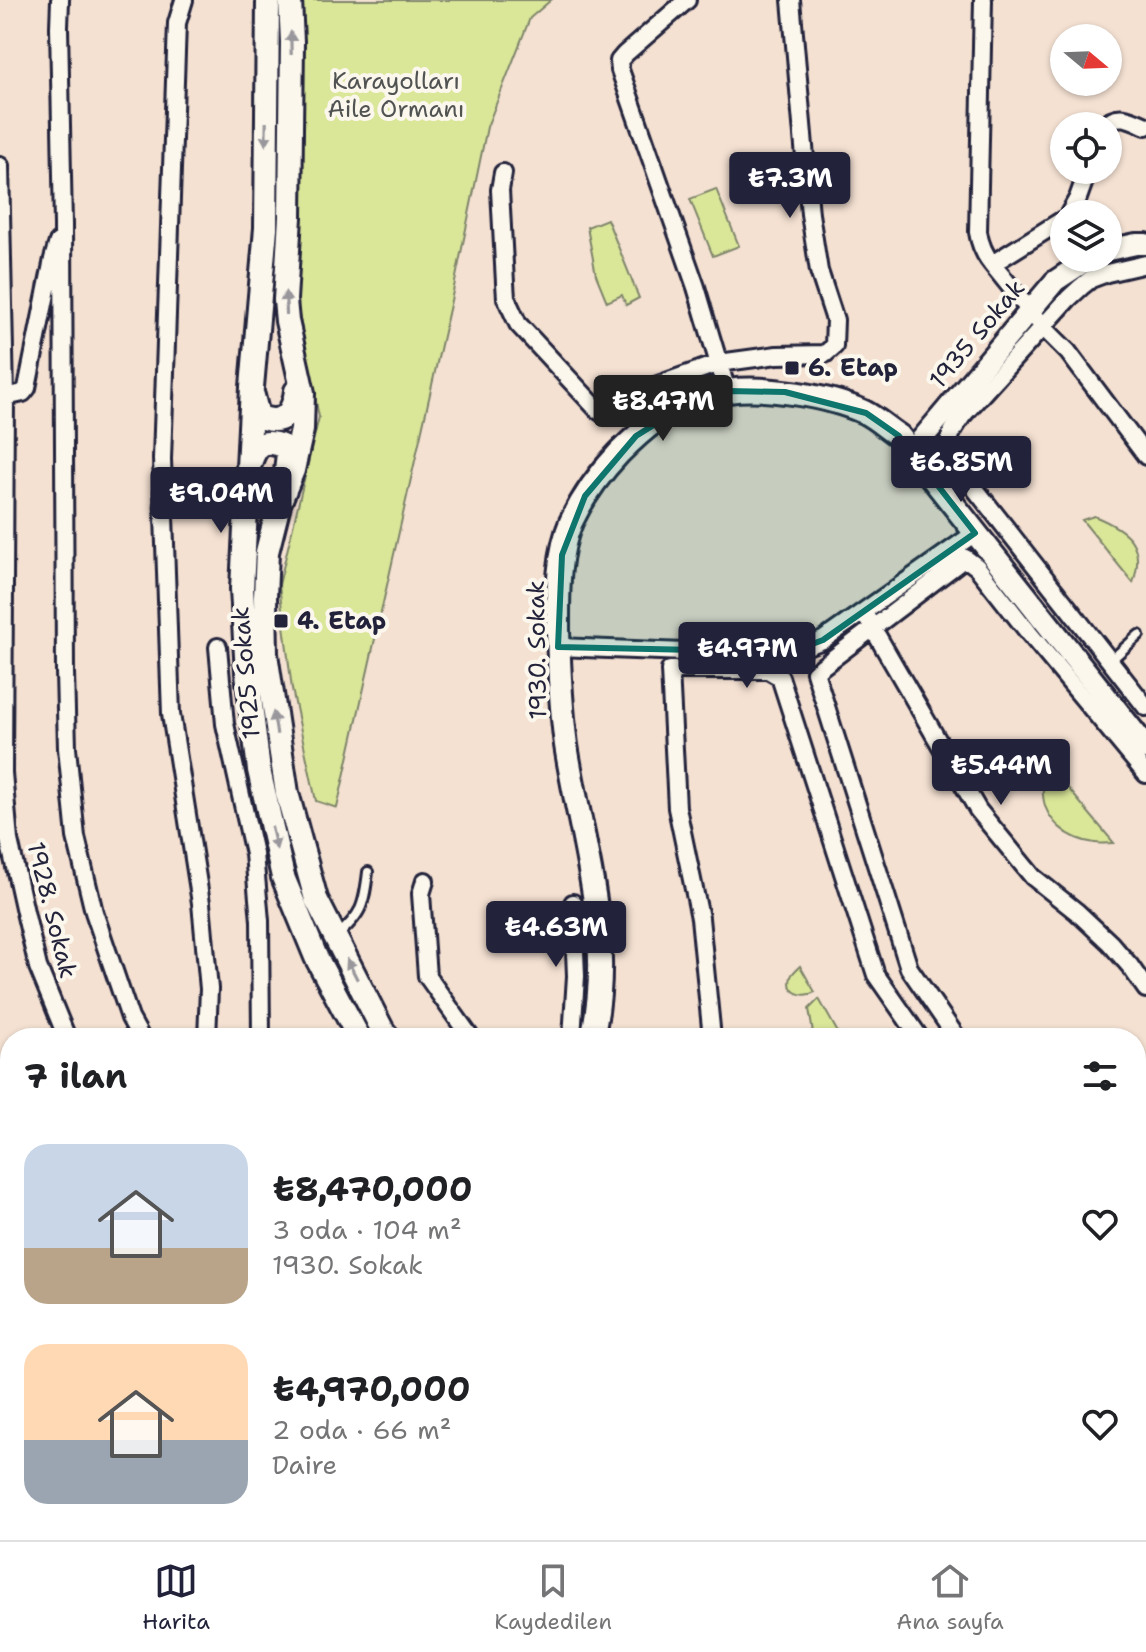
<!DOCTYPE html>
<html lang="tr">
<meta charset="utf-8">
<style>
:root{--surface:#fff;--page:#f6f6f6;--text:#202124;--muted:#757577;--line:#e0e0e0;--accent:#22223b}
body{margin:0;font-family:"Shantell Sans",sans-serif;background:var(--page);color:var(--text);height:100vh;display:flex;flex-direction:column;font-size:30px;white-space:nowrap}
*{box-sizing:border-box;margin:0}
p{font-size:26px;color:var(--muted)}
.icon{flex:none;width:44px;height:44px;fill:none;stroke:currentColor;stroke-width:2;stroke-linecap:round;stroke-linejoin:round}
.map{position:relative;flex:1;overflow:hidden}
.side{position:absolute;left:0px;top:1028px;width:1146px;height:512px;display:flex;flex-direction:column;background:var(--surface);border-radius:32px 32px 0 0;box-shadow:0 2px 6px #0004}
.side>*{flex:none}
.needle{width:52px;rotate:109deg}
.buttons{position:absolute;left:1050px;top:24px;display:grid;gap:16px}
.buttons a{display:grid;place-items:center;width:72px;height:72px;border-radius:50%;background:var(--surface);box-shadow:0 2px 6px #0004;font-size:40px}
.price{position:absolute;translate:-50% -68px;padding:0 18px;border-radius:8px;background:var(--accent);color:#fff;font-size:26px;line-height:52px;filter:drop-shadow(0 2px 4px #0008)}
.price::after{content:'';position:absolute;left:50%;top:48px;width:24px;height:18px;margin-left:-12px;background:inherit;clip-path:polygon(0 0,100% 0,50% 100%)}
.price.selected{background:#222;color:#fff}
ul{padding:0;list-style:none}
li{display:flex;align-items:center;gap:24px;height:200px;padding:0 24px}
li span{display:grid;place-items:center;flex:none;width:224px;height:160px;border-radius:24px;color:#555}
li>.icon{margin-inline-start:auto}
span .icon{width:96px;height:96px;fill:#fffc;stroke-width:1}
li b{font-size:34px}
h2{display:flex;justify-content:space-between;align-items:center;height:96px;padding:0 24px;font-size:34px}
.dock{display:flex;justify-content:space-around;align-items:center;height:112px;border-top:2px solid var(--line);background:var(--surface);font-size:22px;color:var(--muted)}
.dock a{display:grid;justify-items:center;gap:4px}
.dock .selected{color:var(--accent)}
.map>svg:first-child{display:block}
.green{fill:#dae799;stroke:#7e846a;stroke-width:2}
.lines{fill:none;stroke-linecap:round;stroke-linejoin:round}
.service-casing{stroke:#22223b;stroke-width:14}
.minor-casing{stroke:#22223b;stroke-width:22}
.tertiary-casing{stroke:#22223b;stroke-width:26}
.secondary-casing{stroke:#22223b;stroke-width:28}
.service{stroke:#fbf7ec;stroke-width:8}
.minor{stroke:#fbf7ec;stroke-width:16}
.tertiary{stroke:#fbf7ec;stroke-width:20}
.secondary{stroke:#fbf7ec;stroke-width:22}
.oneway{fill:#99979c}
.marked{fill:#0f766e;fill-opacity:0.2;stroke:#0f766e;stroke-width:6;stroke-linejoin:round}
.poi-dot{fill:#22223b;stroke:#fbf7ec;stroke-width:3}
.labels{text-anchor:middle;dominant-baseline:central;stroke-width:8;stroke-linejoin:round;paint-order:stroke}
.park-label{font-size:24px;fill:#505352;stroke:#fbf7ec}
.street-label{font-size:24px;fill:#22223b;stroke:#fbf7ec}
.poi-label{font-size:24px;font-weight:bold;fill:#22223b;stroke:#fbf7ec;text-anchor:start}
</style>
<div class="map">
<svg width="1146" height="1540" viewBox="0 0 1146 1540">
<rect width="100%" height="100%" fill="#f4e1d2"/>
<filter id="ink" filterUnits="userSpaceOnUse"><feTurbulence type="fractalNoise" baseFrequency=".0125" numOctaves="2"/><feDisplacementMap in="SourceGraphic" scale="16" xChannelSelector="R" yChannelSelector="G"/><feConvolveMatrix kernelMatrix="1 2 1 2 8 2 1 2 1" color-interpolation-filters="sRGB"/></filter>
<g filter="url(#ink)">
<!-- green -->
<path class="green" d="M302,0H551L530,18L487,127L454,287L337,808L316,801L292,689L279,585L319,417L297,304Z
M716,189L739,246L713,256L690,199Z
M607,219L639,298L626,305L622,295L607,302L596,275L587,227Z
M1094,516C1128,530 1146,544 1133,583L1082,520Z
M1047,763L1114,843C1108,843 1101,844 1095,843C1069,840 1045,821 1043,795C1042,785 1046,773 1047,763Z
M800,966L815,992C804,998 786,994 791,977C791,974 798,968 800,966Z
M819,999L841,1038H818L813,1033L809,1009Z
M0,1424L10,1425V1530H202L201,1540H0Z
M483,1530H534L528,1540H499L493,1536L491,1537Z
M637,1530H673L667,1540H644L641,1538L640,1540H625L619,1537L622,1533L632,1539Z
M681,1530H736L752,1540H697Z
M765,1530H986L985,1540H781Z
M1000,1530H1033L1027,1540H1000Z
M1077,1530H1135V1540H1071Z"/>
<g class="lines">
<defs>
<path id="service" d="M1110,661L1139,635
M336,937C362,914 364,906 368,872"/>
<path id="minor" d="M60,0L59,27L63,225L65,673L67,748L76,837L94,912L130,1018L141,1038
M184,0L177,23L162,459L171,714L201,903L209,989L207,1038
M687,0L625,54L619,61L620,70L696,287L727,391
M983,0L978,232C980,245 984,254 992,264L1043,327L1068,352L1146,456
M1104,126C1117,111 1131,119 1146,126
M0,166L5,397L3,773L9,840L25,912L38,967L67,1038
M503,173L500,190L505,283L506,298L518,324L598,410L604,414L612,415L623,413L652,387L719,363L777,355L825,354L834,346L835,320L819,271L810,214L791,0
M1069,214L1078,198L1088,170
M992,264L1064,219
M1146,264L1107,273L1091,279L1081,287L1068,299L963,415C947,438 945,441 958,467L1146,707
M5,397L23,393L27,388L53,259L58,242
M864,613L978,810L1033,877L1077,912L1110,943L1130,966L1146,989
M218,647L225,724L254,854L260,921L261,1038
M558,647L761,655L791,652L823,640L975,533
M425,881L421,894L427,976L471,1038
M572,1038L576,976L573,903
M712,1038L700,918L677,808L670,670H768L780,677L876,975L920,1038
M957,1038L909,968L815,672L965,558L977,567L1029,633L1146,774
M1136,1172L1146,1179
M596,1530L611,1540
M749,1530L765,1540
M992,1540V1530"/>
<path id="tertiary" d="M1108,250L1136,244H1146
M911,452L1055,281L1090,258
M1136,1398L1146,1377
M1045,1540L1052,1530"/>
<path id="secondary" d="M268,0L266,228L252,387L242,589L247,673L259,770L283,877L316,957L359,1038
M290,0L292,42L290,217L285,300L287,321L303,393L302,430L293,470L279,504L267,552L265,597L266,654L287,793L316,899L383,1031L389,1038
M253,396L258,416C282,427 293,414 296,391
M249,467C255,446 262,437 284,447L288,453L286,472
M592,1038C616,938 581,843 566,745C561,707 559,668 558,630C558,595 557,555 571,522C583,497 600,473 619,453C642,430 666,409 698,399C708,397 718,393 728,391C766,386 829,396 864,412C876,418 888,429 899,436L1146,748
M1136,1437L1146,1444
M1136,1463L1146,1470
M306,1530L307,1540
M325,1530L327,1540"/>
</defs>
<!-- service casing -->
<use href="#service" class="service-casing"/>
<!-- minor casing -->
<use href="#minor" class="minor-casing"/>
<!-- tertiary casing -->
<use href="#tertiary" class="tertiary-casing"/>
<!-- secondary casing -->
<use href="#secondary" class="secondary-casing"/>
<!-- service -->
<use href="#service" class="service"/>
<!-- minor -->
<use href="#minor" class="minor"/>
<!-- tertiary -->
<use href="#tertiary" class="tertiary"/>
<!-- secondary -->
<use href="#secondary" class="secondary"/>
</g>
<!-- one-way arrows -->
<defs><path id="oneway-solid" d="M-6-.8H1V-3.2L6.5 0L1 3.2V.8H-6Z" transform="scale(2)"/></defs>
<g class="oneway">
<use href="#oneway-solid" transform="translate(291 43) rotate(-91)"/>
<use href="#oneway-solid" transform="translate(266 134) rotate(91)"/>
<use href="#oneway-solid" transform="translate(286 303) rotate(-93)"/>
<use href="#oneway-solid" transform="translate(275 723) rotate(-99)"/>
<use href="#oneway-solid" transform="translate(274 838) rotate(77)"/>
<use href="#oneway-solid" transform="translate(352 969) rotate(-117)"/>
</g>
</g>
<!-- marked area -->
<path class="marked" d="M727,391L785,392L866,413L899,436L975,533L823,640L791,652L558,647L562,555L585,496L636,436L692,401Z"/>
<!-- markers -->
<g class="poi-dot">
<rect x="784" y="360" width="16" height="16" rx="4"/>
<rect x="273" y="613" width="16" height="16" rx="4"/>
</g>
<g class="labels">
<!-- park labels -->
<g class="park-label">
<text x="396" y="81">Karayolları<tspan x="396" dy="28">Aile Ormanı</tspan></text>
</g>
<!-- street labels -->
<g class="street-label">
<text transform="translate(977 334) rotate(-50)">1935 Sokak</text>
<text transform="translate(537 650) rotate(-91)">1930. Sokak</text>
<text transform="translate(246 673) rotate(-95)">1925 Sokak</text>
<text transform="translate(52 910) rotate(76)">1928. Sokak</text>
</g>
<!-- poi labels -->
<g class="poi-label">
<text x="808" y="368">6. Etap</text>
<text x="297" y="621">4. Etap</text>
</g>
</g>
</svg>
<div class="buttons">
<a><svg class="needle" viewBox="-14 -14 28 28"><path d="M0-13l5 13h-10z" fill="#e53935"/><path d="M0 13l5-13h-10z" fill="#757577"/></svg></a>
<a><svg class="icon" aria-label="locate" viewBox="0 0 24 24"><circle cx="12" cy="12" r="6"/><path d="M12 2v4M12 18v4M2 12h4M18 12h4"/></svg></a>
<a><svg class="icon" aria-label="layers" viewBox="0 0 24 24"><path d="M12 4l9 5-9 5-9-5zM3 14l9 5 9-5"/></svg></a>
</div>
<b class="price" style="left:790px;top:220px">₺7.3M</b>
<b class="price selected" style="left:663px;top:443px">₺8.47M</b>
<b class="price" style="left:961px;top:504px">₺6.85M</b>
<b class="price" style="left:221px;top:535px">₺9.04M</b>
<b class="price" style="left:747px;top:690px">₺4.97M</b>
<b class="price" style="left:1001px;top:807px">₺5.44M</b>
<b class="price" style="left:556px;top:969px">₺4.63M</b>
<section class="side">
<h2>7 ilan<svg class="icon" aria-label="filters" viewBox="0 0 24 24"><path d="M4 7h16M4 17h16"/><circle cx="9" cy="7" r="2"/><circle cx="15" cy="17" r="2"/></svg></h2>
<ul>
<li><span style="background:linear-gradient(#c9d6e8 65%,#b9a48a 0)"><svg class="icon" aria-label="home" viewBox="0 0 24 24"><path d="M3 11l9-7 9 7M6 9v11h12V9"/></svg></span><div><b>₺8,470,000</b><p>3 oda · 104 m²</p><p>1930. Sokak</p></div><svg class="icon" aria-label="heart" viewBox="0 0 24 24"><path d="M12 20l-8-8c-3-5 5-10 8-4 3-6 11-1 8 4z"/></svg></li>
<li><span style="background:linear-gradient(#ffd9b3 60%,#9aa5b1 0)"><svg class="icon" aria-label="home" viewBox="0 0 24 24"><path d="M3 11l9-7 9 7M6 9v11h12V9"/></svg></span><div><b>₺4,970,000</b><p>2 oda · 66 m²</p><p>Daire</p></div><svg class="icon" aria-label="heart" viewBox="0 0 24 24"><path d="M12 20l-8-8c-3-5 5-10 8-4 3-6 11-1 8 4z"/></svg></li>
</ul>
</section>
</div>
<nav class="dock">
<a class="selected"><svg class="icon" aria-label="map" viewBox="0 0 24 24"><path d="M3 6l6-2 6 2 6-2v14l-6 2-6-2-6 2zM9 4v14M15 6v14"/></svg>Harita</a>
<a><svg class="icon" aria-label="saved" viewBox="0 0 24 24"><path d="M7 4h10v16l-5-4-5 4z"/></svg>Kaydedilen</a>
<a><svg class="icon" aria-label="home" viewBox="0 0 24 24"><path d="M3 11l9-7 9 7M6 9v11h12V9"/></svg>Ana sayfa</a>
</nav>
